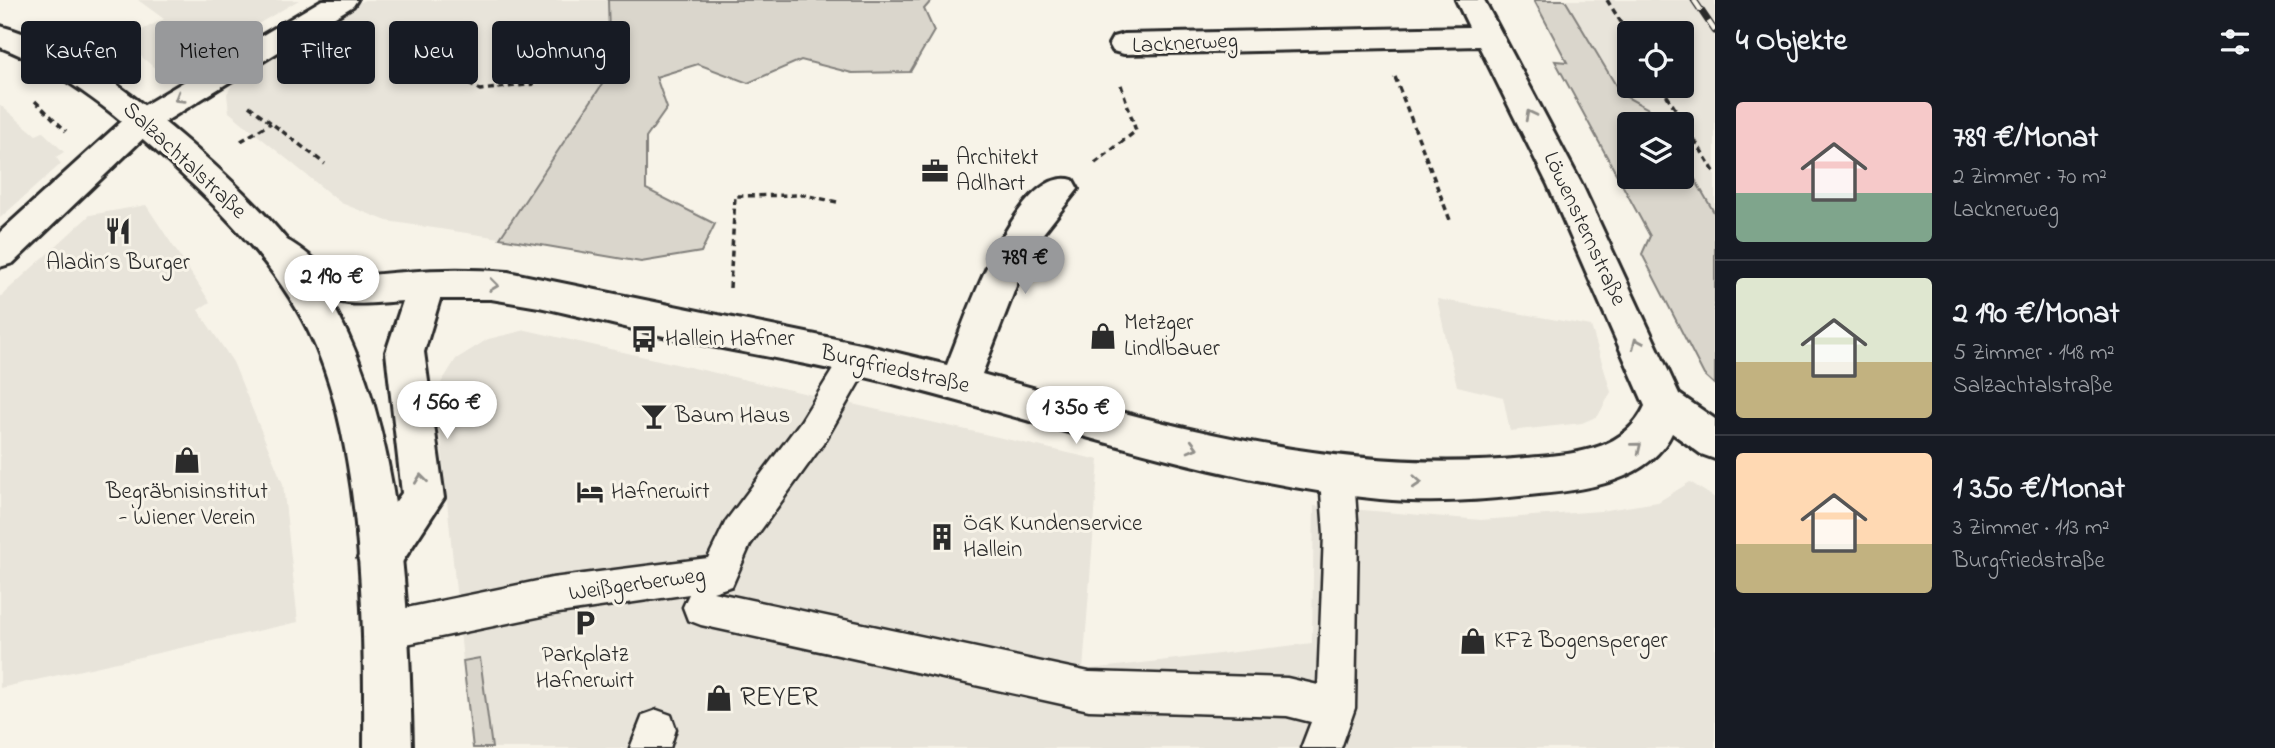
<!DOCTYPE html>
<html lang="de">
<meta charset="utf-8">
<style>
:root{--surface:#171b24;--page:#242831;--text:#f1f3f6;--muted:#9ea1a6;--line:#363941;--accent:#98999b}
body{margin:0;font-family:"Indie Flower",sans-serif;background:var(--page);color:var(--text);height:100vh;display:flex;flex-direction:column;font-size:26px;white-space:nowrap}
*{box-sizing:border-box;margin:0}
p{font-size:23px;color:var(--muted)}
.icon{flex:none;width:38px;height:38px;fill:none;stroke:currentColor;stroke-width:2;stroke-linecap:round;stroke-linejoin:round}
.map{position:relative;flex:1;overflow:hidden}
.drawer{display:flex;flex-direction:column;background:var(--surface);width:560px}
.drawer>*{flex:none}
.guide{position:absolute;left:21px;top:21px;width:665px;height:63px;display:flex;gap:14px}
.fabs{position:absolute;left:1617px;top:21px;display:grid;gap:14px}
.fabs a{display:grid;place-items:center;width:77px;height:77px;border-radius:7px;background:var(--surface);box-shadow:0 4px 10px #0003;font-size:35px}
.price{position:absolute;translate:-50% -60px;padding:0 16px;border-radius:24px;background:#fff;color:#222;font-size:23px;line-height:46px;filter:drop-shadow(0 2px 4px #0008)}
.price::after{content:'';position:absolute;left:50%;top:42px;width:21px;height:16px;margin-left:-10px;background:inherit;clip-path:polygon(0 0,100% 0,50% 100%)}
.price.active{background:var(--accent);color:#111}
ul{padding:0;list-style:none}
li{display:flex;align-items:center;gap:21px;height:175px;padding:0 21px}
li+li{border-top:2px solid var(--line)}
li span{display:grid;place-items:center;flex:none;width:196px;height:140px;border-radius:7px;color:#555}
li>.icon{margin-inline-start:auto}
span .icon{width:84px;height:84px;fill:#fffc;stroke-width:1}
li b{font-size:30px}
h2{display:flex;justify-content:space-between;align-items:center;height:84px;padding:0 21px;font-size:30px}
.pill{padding:0 24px;border-radius:7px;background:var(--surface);box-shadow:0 4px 10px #0003;font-size:24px;line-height:63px}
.pill.active{background:var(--accent);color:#111}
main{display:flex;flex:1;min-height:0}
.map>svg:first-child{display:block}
.built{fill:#e8e4da;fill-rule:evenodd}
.green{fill:#dad6cc;stroke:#82807c;stroke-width:2}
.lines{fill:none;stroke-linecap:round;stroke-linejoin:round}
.service-casing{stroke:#2b2b2b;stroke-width:5}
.minor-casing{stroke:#2b2b2b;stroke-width:6}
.primary-casing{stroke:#2b2b2b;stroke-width:6}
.path{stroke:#2b2b2b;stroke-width:3.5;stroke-dasharray:6 4.5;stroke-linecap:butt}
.service{fill:#f7f3e8;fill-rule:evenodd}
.minor{fill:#f7f3e8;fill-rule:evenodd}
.primary{fill:#f7f3e8;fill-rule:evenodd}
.rail-casing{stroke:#2b2b2b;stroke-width:7}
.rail{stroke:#f7f3e8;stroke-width:4.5;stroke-dasharray:13;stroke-linecap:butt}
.oneway{stroke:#918f8a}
.labels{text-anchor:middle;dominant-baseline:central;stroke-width:6;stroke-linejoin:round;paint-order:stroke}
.street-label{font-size:23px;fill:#2b2b2b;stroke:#f7f3e8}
.poi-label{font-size:23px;fill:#2b2b2b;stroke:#f7f3e8;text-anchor:start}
.near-poi-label{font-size:28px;fill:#2b2b2b;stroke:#f7f3e8;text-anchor:start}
</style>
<main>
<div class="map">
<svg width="1715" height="748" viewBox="0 0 1715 748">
<rect width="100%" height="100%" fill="#f7f3e8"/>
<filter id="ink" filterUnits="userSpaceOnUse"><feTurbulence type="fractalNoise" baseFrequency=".0143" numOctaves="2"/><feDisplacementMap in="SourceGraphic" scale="14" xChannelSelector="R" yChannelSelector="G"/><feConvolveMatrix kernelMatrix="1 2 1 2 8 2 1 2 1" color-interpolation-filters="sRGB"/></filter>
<g filter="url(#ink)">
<!-- built -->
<path class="built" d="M138,0H299L179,70L158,71L129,46L134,34L164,19Z
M364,0H608L609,36L585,69L607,76L500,238L387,221L341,203L229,112L227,94L234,80Z
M1565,0H1715V214L1682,157V124H1663L1656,113L1621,94ZM1629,33H1682V86H1629Z
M0,105L36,135L43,132L64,152L56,157L61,164L0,218Z
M146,205L210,302L198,310L233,362L283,484L298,622L0,688V297L90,215Z
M1437,299L1591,326L1611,392L1598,416L1582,423L1510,431L1503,397L1457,386Z
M526,330L1099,460L1083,670L1312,643L1314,506L1481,520L1600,511L1658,502L1690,482L1715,498V748H492L480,659L463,661L436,391L456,359L488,339Z"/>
<!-- green -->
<path class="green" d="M608,0H932L924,9L934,31L910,72L852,73L801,60L748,83L698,64L656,77L667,108L646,138V189L715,224L701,252L641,262L500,238L607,77L585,69L609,36Z
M1534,0H1565L1621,94L1656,113L1663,124H1629V177H1682V157L1715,214V385L1704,375L1642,254L1650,236L1555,61L1567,62Z
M480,658L492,748H473L463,661Z"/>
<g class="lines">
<defs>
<path id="service" d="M856,346L867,350L872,359L867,368L825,441L750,545L732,586L713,592L1089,672L1287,678L1318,685L1324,534L1320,478L1325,467L1337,463L1349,467L1354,478L1358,534L1355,708L1341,748H1301L1311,722L1287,716L1089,710L701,625L688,620L683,607L689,594L552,614L387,648L374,643L369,630L374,617L387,612L552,578L708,558L726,521L801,421L845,350Z
M657,710L671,715L676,729L670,748H630L643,715Z"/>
<path id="minor" d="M322,0H357L353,6L153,129L13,263L0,267V232L131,113Z
M1456,0H1484L1582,185L1679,394L1715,419V459L1701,454L1672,433C1649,481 1587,490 1539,494C1486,500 1433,504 1380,499C1214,483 1058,425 897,385C825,366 750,354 677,339C631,329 585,317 539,307L491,299H440L424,352L444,498L395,573L380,579L365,573L358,558L365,543L402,493L386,352L403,301C385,302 366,305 348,303C315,300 271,277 255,248L261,238C292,228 311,267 341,273C361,278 384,273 405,272C440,269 474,269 508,272L865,345L947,365C964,324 1016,163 1073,180L1078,189L1030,250L982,374C1166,425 1333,476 1526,458C1571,454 1623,453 1645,406L1548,185L1479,46L1124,54L1113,51L1109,44L1113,37L1124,34L1469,27Z"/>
<path id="primary" d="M0,26C69,45 126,89 180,135C240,186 299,243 337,313C403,435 409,611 412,748H364C365,626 363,439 308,330C277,267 225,214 174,167C121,118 67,73 0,47Z"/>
</defs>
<!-- service casing -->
<use href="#service" class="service-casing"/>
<!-- minor casing -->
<use href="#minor" class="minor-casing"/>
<!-- primary casing -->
<use href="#primary" class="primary-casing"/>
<!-- path -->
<path class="path" d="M1607,0L1629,35
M450,74L480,90L534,84
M1395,77L1450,220
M1661,86L1715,173
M35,101L66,131
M249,106L325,164
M241,141L271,123
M1095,163L1136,131L1120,82
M730,288L735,196L804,195L837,202"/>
<!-- service -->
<use href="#service" class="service"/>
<!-- minor -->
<use href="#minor" class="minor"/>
<!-- primary -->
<use href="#primary" class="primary"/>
<defs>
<path id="rail" d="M1694,0L1715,31"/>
</defs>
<!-- rail casing -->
<use href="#rail" class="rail-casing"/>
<!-- rail -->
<use href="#rail" class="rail"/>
</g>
<!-- one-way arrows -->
<defs><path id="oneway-chevron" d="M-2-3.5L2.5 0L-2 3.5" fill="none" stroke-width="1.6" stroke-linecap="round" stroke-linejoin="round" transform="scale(1.75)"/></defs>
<g class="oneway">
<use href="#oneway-chevron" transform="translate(179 98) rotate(149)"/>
<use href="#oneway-chevron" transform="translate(1530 115) rotate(-117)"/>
<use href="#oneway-chevron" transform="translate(494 285) rotate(7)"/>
<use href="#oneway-chevron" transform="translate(1637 343) rotate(-114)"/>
<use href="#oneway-chevron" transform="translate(1193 447) rotate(15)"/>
<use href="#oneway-chevron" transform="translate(1637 447) rotate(-39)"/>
<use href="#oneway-chevron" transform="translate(421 479) rotate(-97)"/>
<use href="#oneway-chevron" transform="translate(1417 482) rotate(3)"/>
</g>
</g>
<!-- icons -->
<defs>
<symbol id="office-bare" viewBox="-9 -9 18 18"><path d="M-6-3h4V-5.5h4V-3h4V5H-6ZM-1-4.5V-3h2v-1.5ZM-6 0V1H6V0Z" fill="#2b2b2b" stroke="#f7f3e8" stroke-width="2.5" paint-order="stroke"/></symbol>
<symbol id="restaurant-bare" viewBox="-9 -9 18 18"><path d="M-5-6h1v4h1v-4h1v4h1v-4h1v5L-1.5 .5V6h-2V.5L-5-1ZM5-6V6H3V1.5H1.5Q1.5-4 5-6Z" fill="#2b2b2b" stroke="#f7f3e8" stroke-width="2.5" paint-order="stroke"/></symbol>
<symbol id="shop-bare" viewBox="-9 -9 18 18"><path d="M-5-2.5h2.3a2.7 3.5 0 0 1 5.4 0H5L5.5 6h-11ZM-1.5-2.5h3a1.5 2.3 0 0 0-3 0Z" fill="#2b2b2b" stroke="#f7f3e8" stroke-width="2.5" paint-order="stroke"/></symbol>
<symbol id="bus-bare" viewBox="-9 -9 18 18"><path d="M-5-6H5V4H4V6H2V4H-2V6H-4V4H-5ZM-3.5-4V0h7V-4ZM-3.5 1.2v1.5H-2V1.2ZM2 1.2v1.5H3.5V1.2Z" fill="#2b2b2b" stroke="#f7f3e8" stroke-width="2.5" paint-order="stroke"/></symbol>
<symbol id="bar-bare" viewBox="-9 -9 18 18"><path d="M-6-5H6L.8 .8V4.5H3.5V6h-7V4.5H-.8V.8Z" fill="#2b2b2b" stroke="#f7f3e8" stroke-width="2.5" paint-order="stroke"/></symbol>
<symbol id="hotel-bare" viewBox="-9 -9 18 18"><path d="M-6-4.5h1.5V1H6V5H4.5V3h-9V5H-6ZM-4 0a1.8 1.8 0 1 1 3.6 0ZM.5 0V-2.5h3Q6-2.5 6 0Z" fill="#2b2b2b" stroke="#f7f3e8" stroke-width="2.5" paint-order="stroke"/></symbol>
<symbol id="building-bare" viewBox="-9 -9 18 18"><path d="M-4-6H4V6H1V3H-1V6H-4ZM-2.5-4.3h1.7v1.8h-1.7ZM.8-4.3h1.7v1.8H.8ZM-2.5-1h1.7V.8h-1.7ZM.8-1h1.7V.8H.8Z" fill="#2b2b2b" stroke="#f7f3e8" stroke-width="2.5" paint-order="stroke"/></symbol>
<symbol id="parking-bare" viewBox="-9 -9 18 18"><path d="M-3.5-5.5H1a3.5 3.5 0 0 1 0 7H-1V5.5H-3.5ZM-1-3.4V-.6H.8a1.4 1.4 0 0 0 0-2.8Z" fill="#2b2b2b" stroke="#f7f3e8" stroke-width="2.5" paint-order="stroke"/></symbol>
</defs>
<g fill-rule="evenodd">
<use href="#office-bare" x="916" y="152" width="38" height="38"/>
<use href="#restaurant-bare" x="99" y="212" width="38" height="38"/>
<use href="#shop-bare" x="1084" y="317" width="38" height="38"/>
<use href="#bus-bare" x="625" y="320" width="38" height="38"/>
<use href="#bar-bare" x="635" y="397" width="38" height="38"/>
<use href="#shop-bare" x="168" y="441" width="38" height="38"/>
<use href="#hotel-bare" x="571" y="473" width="38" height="38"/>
<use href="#building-bare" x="923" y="518" width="38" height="38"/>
<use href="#parking-bare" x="566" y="604" width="38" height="38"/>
<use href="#shop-bare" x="1454" y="622" width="38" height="38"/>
<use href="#shop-bare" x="700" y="679" width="38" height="38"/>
</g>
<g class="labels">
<!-- street labels -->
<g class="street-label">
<text transform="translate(1185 44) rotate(-3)">Lacknerweg</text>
<text transform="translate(184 161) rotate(43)">Salzachtalstraße</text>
<text transform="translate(1584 229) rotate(65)">Löwensternstraße</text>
<text transform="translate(895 370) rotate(13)">Burgfriedstraße</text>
<text transform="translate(637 585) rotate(-8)">Weißgerberweg</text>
</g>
<!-- poi labels -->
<g class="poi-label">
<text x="956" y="158">Architekt<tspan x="956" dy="26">Adlhart</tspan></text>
<text x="118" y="263" text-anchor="middle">Aladin´s Burger</text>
<text x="1124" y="323">Metzger<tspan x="1124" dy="26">Lindlbauer</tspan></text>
<text x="665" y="339">Hallein Hafner</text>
<text x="675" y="416">Baum Haus</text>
<text x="187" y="492" text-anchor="middle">Begräbnisinstitut<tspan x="187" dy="26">- Wiener Verein</tspan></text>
<text x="611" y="492">Hafnerwirt</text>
<text x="963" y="524">ÖGK Kundenservice<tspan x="963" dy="26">Hallein</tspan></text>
<text x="1494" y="641">KFZ Bogensperger</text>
<text x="585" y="655" text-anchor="middle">Parkplatz<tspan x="585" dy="26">Hafnerwirt</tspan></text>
</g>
<!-- near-poi labels -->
<g class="near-poi-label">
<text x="740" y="698">REYER</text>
</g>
</g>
</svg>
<div class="fabs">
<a><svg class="icon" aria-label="locate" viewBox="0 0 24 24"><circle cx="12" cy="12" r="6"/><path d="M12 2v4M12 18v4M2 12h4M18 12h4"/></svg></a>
<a><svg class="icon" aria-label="layers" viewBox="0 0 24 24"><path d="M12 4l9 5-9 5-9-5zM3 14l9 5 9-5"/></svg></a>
</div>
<b class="price active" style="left:1025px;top:296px">789 €</b>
<b class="price" style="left:332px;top:315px">2 190 €</b>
<b class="price" style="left:447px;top:441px">1 560 €</b>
<b class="price" style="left:1076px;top:446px">1 350 €</b>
<div class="guide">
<a class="pill">Kaufen</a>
<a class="pill active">Mieten</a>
<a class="pill">Filter</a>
<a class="pill">Neu</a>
<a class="pill">Wohnung</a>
</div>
</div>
<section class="drawer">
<h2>4 Objekte<svg class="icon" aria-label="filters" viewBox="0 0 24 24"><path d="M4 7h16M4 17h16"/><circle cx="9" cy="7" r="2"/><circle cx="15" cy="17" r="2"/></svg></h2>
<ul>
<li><span style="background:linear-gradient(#f6c9c9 65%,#7fa58c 0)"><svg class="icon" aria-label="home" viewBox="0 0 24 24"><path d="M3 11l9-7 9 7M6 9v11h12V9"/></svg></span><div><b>789 €/Monat</b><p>2 Zimmer · 70 m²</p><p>Lacknerweg</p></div></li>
<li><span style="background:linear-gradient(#dfe7d0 60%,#c2b280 0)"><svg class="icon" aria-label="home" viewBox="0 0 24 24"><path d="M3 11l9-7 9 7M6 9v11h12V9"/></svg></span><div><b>2 190 €/Monat</b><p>5 Zimmer · 148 m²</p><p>Salzachtalstraße</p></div></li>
<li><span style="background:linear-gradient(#ffd9b3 65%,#c2b280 0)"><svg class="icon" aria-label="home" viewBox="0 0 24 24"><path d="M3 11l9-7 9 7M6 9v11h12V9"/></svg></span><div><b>1 350 €/Monat</b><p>3 Zimmer · 113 m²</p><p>Burgfriedstraße</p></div></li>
</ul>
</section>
</main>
